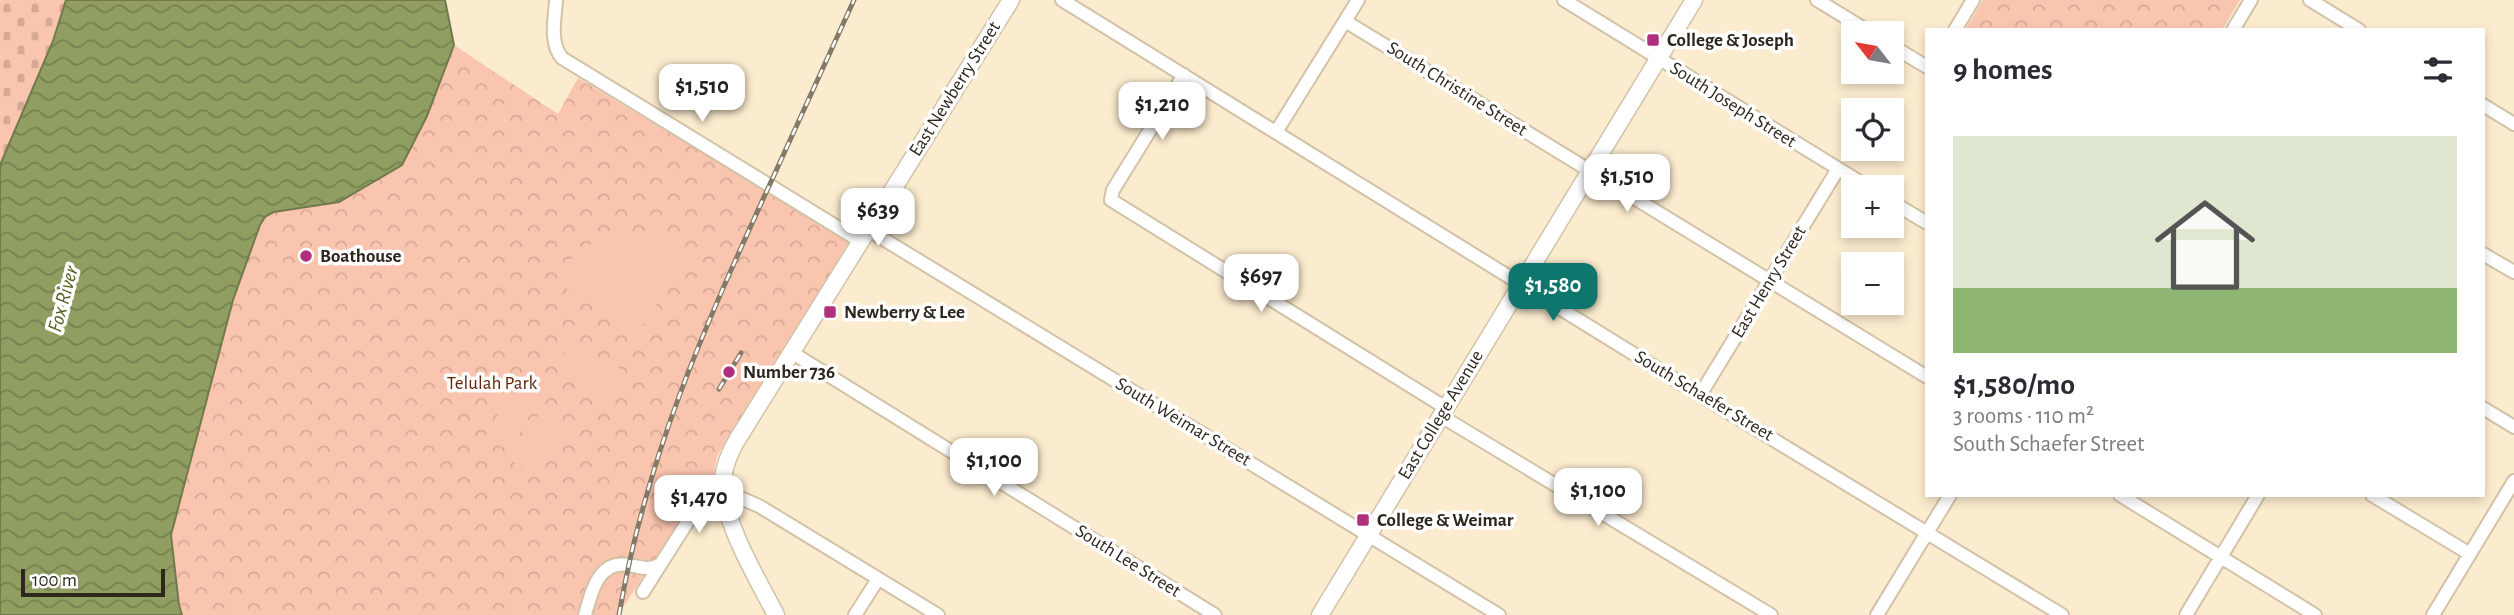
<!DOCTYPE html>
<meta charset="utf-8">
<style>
:root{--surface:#fff;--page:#f7f7f7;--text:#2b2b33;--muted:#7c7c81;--line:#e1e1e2;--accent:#0f766e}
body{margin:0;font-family:"Alegreya Sans",sans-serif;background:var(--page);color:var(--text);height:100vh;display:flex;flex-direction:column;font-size:26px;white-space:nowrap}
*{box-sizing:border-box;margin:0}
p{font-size:23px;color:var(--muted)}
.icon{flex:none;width:38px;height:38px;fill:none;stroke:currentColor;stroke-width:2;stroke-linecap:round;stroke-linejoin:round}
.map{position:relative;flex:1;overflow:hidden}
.panel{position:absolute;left:1925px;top:28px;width:560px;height:469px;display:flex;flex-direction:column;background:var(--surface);border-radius:0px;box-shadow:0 4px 10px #0003}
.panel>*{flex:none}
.needle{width:46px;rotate:301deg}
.fabs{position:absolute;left:1841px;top:21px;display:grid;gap:14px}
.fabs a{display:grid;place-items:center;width:63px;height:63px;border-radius:0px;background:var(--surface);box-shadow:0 4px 10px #0003;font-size:35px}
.scale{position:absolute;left:21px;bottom:18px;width:144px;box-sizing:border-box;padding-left:7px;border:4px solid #2d271d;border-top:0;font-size:19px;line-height:24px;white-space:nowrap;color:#2d271d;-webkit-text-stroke:5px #fff;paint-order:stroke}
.price{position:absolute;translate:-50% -60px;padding:0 16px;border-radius:14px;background:#fff;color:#222;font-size:23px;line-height:46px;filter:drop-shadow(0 2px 4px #0008)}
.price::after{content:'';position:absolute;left:50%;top:42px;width:21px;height:16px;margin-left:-10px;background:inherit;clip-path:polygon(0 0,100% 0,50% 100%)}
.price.on{background:var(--accent);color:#fff}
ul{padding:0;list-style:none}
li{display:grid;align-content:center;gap:14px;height:371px;padding:0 28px}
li+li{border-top:2px solid var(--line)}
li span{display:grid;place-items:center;height:217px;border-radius:0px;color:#555}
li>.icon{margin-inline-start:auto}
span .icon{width:126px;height:126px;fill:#fffc;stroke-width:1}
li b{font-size:30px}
h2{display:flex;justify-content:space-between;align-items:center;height:84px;padding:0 28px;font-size:30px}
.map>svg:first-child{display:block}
.forest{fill:url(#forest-crowns)}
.cemetery{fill:url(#cemetery-stones)}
.pitch{fill:#fac5ae}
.water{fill:url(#water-waves);stroke:#727a4d;stroke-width:2}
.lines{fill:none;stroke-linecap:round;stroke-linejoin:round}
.minor-casing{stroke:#d2c2a7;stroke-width:16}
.major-casing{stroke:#d2c2a7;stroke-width:19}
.minor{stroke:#fff;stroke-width:12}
.major{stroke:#fff;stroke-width:16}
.rail-casing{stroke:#847a68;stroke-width:5}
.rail{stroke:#fff;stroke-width:2.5;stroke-dasharray:8;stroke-linecap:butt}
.poi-dot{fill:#af2f7d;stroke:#fff;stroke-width:2.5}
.labels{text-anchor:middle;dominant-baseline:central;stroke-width:7;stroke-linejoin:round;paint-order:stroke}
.poi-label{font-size:19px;font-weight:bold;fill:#2d271d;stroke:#fff;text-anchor:start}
.street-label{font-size:19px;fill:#2d271d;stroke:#fff}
.park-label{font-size:19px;fill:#5e2507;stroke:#fff}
.water-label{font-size:21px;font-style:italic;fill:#525f1c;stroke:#fff}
</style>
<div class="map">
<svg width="2514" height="615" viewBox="0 0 2514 615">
<defs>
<pattern id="forest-crowns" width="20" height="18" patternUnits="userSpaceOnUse" patternTransform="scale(1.75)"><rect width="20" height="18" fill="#fac5ae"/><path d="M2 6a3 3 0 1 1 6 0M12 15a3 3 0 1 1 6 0" fill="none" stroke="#d7a995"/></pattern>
<pattern id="cemetery-stones" width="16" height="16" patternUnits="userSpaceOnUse" patternTransform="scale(1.75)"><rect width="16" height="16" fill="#fac5ae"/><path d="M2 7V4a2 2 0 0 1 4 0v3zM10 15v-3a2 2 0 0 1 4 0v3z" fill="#d7a995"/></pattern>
<pattern id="water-waves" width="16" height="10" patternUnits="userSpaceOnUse" patternTransform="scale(1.75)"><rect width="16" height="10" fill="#909e62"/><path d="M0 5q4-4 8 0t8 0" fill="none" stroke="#768150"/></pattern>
</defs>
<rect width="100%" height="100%" fill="#fceccf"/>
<!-- forest -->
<path class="forest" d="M1983,0H2240L2222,30H1965Z
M454,45L558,114L578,78L851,242L717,456L711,487L693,500L618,615H182L179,605L171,535L233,300L260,225L265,217L274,212L339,202L402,165L427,116Z"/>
<!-- cemetery -->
<path class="cemetery" d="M0,0H66L53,41L0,165Z"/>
<!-- pitch -->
<path class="pitch" d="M632,231L661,235L689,249L647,320L641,327L631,329L556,282C571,251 599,235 632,231Z
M574,346C589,354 606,362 623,370L621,379L611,382L613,389L610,394L604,396L561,370L559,363L568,348Z
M515,385L539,399L509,451L485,437Z
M542,409L566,423L536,475L512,461Z"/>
<!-- water -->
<path class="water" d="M66,0H445L454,45L427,116L402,165L339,202L274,212L265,217L260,225L233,300L171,535L179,605L182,615H0V165L53,41Z"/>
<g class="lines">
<defs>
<path id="minor" d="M556,0C555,18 549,43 562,58L860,241
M1062,0L1700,395L2062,615
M1564,0L1868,187
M1817,0L1871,33
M2310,0L2359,30
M1345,21L1927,377
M1955,30L1973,0
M2233,30L2251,0
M1892,46L1927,67
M1184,75L1113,190L1111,200L1446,408
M2483,105L2514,124
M1276,132L1358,0
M1892,202L1927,223
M867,229L1499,615
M2483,254L2514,272
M791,352L1215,615
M1700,395L1838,169
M2483,408L2514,427
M1441,416L1771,615
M2120,495L2315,615
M2372,495L2470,554
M643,592L695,510L724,491L759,506L938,615
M585,615C591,593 598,560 628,565C642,567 648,571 661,564
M855,615L878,579
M1877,615L1950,495
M2186,615L2258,495
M2433,615L2514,481"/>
<path id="major" d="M776,615C758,580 721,519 723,480C724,466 730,452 737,440L1011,0
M1320,615L1694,0"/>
</defs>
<!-- minor casing -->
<use href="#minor" class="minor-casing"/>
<!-- major casing -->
<use href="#major" class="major-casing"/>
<!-- minor -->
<use href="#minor" class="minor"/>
<!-- major -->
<use href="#major" class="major"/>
<defs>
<path id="rail" d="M719,389L741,353
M619,615C646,457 704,328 770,184C798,123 826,61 854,0"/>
</defs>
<!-- rail casing -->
<use href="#rail" class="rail-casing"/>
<!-- rail -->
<use href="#rail" class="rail"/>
</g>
<!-- markers -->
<g class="poi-dot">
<rect x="1646" y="33" width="14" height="14" rx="3.5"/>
<circle cx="306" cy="256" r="7"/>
<rect x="823" y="305" width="14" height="14" rx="3.5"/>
<circle cx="729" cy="372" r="7"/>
<rect x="1356" y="513" width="14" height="14" rx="3.5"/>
</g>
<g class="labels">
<!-- poi labels -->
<g class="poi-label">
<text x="1667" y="40">College &amp; Joseph</text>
<text x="320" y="256">Boathouse</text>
<text x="844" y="312">Newberry &amp; Lee</text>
<text x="743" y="372">Number 736</text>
<text x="1377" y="520">College &amp; Weimar</text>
</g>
<!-- street labels -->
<g class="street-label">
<text transform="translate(955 89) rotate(-58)">East Newberry Street</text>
<text transform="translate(1457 89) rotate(32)">South Christine Street</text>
<text transform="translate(1733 105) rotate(32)">South Joseph Street</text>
<text transform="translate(1769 282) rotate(-59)">East Henry Street</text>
<text transform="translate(1704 396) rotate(31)">South Schaefer Street</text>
<text transform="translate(1441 415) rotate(-59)">East College Avenue</text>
<text transform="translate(1183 422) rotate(31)">South Weimar Street</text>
<text transform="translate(1128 561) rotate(32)">South Lee Street</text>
</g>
<!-- park labels -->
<g class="park-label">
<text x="492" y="383">Telulah Park</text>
</g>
<!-- water labels -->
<g class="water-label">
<text transform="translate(63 299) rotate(-75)">Fox River</text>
</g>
</g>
</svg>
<div class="fabs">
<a><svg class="needle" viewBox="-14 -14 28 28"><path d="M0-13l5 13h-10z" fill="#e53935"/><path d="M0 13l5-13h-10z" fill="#7c7c81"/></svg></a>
<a><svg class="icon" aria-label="locate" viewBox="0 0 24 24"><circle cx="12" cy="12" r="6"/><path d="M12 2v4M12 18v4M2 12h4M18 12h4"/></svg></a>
<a>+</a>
<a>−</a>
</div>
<div class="scale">100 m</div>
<b class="price" style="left:702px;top:124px">$1,510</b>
<b class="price" style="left:1162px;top:142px">$1,210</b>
<b class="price" style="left:1627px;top:214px">$1,510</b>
<b class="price" style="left:878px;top:248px">$639</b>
<b class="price" style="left:1261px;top:314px">$697</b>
<b class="price on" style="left:1553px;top:323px">$1,580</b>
<b class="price" style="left:994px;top:498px">$1,100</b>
<b class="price" style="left:1598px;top:528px">$1,100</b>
<b class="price" style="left:699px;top:535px">$1,470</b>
<section class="panel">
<h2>9 homes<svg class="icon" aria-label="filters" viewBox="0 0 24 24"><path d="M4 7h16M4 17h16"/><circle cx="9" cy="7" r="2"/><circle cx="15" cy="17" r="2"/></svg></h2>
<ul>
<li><span style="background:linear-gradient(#dfe7d0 70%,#8fb573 0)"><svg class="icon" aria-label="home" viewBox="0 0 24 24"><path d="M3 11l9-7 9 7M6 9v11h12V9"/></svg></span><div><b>$1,580/mo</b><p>3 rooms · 110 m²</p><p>South Schaefer Street</p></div></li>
</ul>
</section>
</div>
